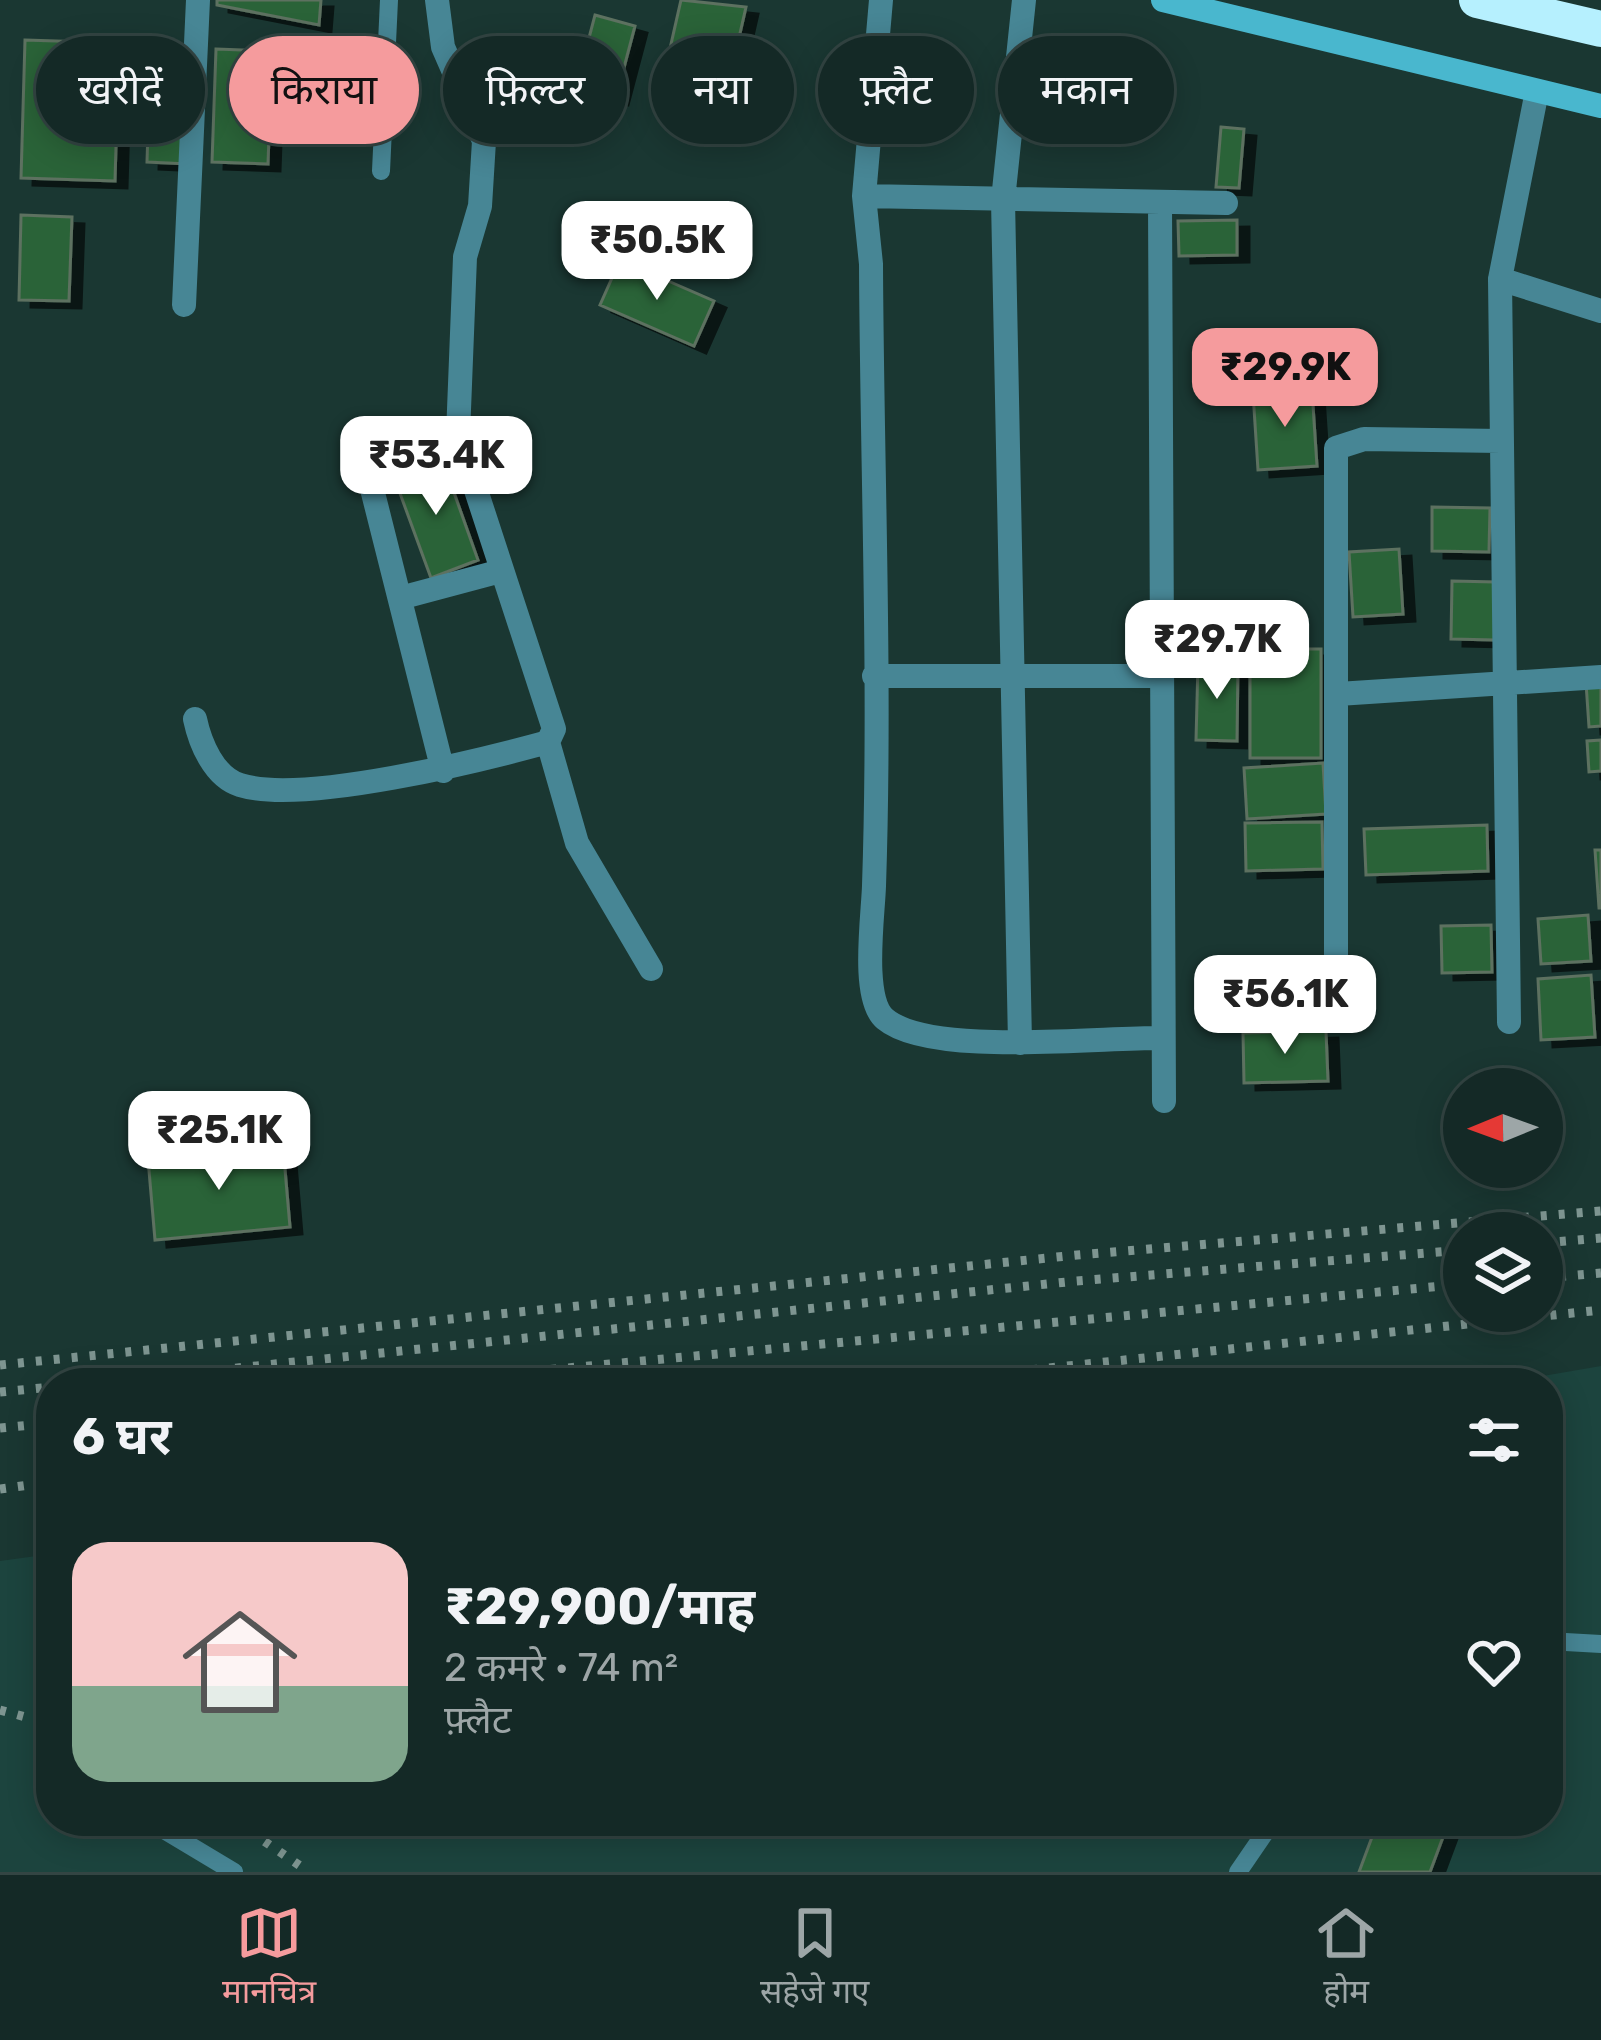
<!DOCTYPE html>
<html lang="hi">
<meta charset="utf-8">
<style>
:root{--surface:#142926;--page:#213532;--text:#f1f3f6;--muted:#9da6a7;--line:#334543;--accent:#f59b9d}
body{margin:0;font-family:Rubik,"Noto Sans Devanagari",sans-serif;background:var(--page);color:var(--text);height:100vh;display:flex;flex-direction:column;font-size:45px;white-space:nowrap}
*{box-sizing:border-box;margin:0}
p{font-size:39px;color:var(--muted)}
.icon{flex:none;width:66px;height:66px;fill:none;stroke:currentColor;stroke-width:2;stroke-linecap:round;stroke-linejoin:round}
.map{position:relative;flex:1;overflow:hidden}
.sheet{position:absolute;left:36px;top:1368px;width:1527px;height:468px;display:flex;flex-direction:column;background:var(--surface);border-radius:48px;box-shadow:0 6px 30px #0003,0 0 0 3px var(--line)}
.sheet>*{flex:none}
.hud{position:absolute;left:36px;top:36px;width:1530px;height:108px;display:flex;gap:24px}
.needle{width:78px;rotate:269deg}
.controls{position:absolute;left:1443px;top:1068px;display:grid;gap:24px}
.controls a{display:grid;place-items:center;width:120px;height:120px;border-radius:50%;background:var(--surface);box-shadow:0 6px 30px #0003,0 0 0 3px var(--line);font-size:60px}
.price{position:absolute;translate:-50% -102px;padding:0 27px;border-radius:24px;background:#fff;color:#222;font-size:39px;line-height:78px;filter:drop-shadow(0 3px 6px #0008)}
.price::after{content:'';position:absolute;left:50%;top:72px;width:36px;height:27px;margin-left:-18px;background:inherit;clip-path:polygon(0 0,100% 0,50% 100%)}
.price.selected{background:var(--accent);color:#111}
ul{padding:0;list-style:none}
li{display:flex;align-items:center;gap:36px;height:300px;padding:0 36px}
li span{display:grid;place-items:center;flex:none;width:336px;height:240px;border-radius:36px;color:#555}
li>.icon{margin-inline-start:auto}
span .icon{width:144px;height:144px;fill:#fffc;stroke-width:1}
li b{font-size:51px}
h2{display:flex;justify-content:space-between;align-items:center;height:144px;padding:0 36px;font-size:51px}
.chip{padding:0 42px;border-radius:54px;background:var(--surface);box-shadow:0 6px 30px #0003,0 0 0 3px var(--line);font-size:42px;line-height:108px}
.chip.selected{background:var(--accent);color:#111}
.tabs{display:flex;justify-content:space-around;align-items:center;height:168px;border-top:3px solid var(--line);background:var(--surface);font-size:33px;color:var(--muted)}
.tabs a{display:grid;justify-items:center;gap:6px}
.tabs .selected{color:var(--accent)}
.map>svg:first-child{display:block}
.built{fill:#1c443e}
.building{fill:#2c6439;stroke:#5d7160;stroke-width:3;filter:url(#shadow)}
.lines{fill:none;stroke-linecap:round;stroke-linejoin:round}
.lane{stroke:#478695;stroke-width:18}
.street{stroke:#478695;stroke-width:24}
.secondary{stroke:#49b7ce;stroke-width:24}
.highway{stroke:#b6f0fe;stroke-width:36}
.rail{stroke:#7e9591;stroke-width:9;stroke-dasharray:6 12;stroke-linecap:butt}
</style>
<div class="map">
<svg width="1601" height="1872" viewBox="0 0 1601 1872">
<defs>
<filter id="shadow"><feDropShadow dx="12" dy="7" stdDeviation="0" flood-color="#0009"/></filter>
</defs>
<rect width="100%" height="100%" fill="#1a3732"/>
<!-- built -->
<path class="built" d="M1601,1366V1872H0V1561L51,1554V1821H1548V1383H1503Z"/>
<!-- building -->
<path class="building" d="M217,0H321L319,25L217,5Z
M681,0L746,7L720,121L657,106Z
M595,15L635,26L616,98L576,87Z
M25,40L119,43L115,181L21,178Z
M306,44L357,45V91L306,90Z
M216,49L272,51L268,164L212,162Z
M149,96L190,98L188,164L147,162Z
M1221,127L1244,129L1239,188L1216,187Z
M21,215L72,217L69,301L19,300Z
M1237,220V255L1179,256L1178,221Z
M620,260L714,301L694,346L600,305Z
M1312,390L1317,466L1258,470L1253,393Z
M442,459L478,560L431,578L394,477Z
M1432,507L1490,508L1489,552L1432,551Z
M1399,549L1403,614L1353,617L1349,552Z
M1452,581L1496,582L1495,640L1451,639Z
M1250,649H1321V758H1250Z
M1198,663H1238L1237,741L1196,740Z
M1601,682V726L1589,727L1586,683Z
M1601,740V771L1589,772L1587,741Z
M1323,763L1326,814L1247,819L1244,768Z
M1322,822L1323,869L1246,871L1245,823Z
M1487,825L1488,871L1366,875L1364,829Z
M1595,850H1601V908H1599Z
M1588,915L1591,961L1541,964L1538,919Z
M1491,925L1492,972L1442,973L1441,926Z
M1591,975L1595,1037L1541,1040L1538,979Z
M1326,1031L1328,1081L1244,1083L1243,1033Z
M283,1146L290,1227L155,1240L148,1159Z
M1378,1821H1449L1430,1872H1359Z"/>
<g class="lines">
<!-- lane -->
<path class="lane" d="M381,171L389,0
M1548,1641L1601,1644
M42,1762L51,1766
M149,1821L234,1872
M1238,1872L1273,1821"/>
<!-- street -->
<path class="street" d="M437,0L443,47L484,141L480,206L465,257L458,435L554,729L548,742L577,843L651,969
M881,0L864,196L871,264C872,471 881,679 874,886C873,917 861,999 885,1019C930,1057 1101,1037 1163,1038
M1537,91L1500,279L1601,311
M864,196L1226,203
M1160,202L1164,1101
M1500,279L1509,1022
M184,305L198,0
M370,481L443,771
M400,598L501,571
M874,676H1159
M1338,694L1601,677
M195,719C200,743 214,777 240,785C303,805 482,760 548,742
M1336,1009V448L1364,439L1501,441
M1020,1043L1003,200L1024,0"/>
<!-- secondary -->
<path class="secondary" d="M1163,0L1601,106"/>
<!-- highway -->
<path class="highway" d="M1477,0L1601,29"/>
<!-- rail -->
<path class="rail" d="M1542,1243L1601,1238
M1542,1278L1601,1273
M0,1365L1077,1255L1601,1211
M92,1383L1076,1281L1464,1250
M407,1383L1464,1284
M906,1383L1601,1310
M0,1392L51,1387
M0,1428L51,1423
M0,1489L51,1482
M0,1710L51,1724
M235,1821L309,1872"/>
</g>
</svg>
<div class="controls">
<a><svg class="needle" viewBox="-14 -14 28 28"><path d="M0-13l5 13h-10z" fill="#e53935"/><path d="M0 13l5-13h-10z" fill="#9da6a7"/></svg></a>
<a><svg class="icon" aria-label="layers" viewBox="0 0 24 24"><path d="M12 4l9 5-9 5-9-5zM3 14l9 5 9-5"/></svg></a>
</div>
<b class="price" style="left:657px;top:303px">₹50.5K</b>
<b class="price selected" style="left:1285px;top:430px">₹29.9K</b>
<b class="price" style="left:436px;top:518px">₹53.4K</b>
<b class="price" style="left:1217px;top:702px">₹29.7K</b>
<b class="price" style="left:1285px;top:1057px">₹56.1K</b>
<b class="price" style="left:219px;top:1193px">₹25.1K</b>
<div class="hud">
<a class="chip">खरीदें</a>
<a class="chip selected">किराया</a>
<a class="chip">फ़िल्टर</a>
<a class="chip">नया</a>
<a class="chip">फ़्लैट</a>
<a class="chip">मकान</a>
</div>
<section class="sheet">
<h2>6 घर<svg class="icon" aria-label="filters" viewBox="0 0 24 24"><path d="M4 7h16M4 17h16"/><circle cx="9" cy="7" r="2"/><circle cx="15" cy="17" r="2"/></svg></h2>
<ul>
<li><span style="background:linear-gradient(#f6c9c9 60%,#7fa58c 0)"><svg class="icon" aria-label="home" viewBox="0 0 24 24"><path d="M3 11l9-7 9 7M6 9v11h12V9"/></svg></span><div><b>₹29,900/माह</b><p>2 कमरे · 74 m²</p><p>फ़्लैट</p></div><svg class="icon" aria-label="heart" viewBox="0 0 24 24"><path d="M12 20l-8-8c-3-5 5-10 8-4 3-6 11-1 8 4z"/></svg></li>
</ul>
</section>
</div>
<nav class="tabs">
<a class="selected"><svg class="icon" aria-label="map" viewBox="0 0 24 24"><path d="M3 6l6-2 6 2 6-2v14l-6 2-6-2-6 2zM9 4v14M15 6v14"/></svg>मानचित्र</a>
<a><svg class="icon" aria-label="saved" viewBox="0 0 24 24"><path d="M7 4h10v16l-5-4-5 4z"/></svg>सहेजे गए</a>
<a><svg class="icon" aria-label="home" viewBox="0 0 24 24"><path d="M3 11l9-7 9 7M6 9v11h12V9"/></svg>होम</a>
</nav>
